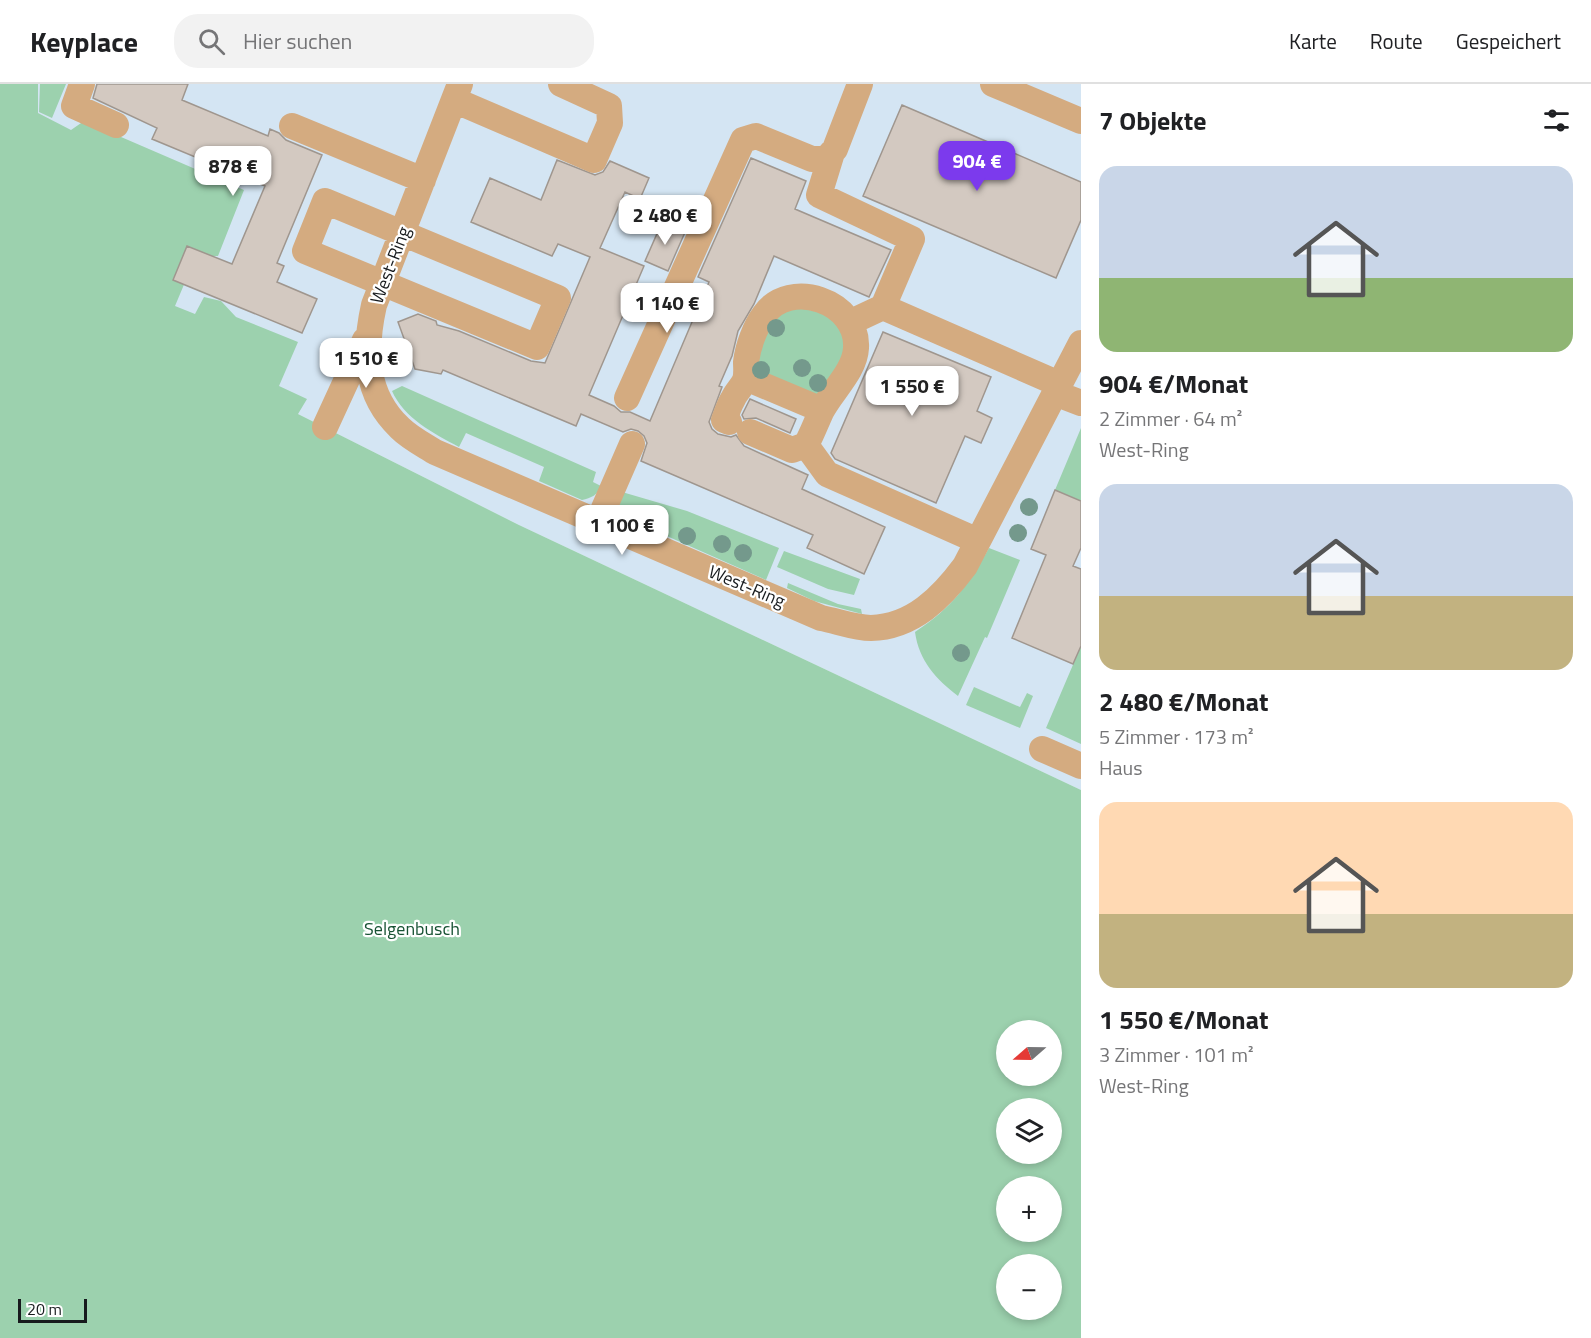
<!DOCTYPE html>
<html lang="de">
<meta charset="utf-8">
<style>
:root{--surface:#fff;--page:#f2f2f2;--text:#202124;--muted:#757577;--line:#e0e0e0;--accent:#7c3aed}
body{margin:0;font-family:"Titillium Web",sans-serif;background:var(--page);color:var(--text);height:100vh;display:flex;flex-direction:column;font-size:22px;white-space:nowrap}
*{box-sizing:border-box;margin:0}
p{font-size:20px;color:var(--muted)}
.icon{flex:none;width:33px;height:33px;fill:none;stroke:currentColor;stroke-width:2;stroke-linecap:round;stroke-linejoin:round}
.map{position:relative;flex:1;overflow:hidden}
.sheet{display:flex;flex-direction:column;background:var(--surface);width:510px}
.sheet>*{flex:none}
.needle{width:39px;rotate:250deg}
.controls{position:absolute;left:996px;top:936px;display:grid;gap:12px}
.controls a{display:grid;place-items:center;width:66px;height:66px;border-radius:50%;background:var(--surface);box-shadow:0 3px 9px #0003;font-size:30px}
.scale{position:absolute;left:18px;bottom:15px;width:69px;box-sizing:border-box;padding-left:6px;border:3px solid #171a1d;border-top:0;font-size:16px;line-height:21px;white-space:nowrap;color:#171a1d;-webkit-text-stroke:4px #fff;paint-order:stroke}
.price{position:absolute;translate:-50% -51px;padding:0 14px;border-radius:12px;background:#fff;color:#222;font-size:20px;line-height:39px;filter:drop-shadow(0 2px 3px #0008)}
.price::after{content:'';position:absolute;left:50%;top:36px;width:18px;height:14px;margin-left:-9px;background:inherit;clip-path:polygon(0 0,100% 0,50% 100%)}
.price.selected{background:var(--accent);color:#fff}
ul{padding:0;list-style:none}
li{display:grid;align-content:center;gap:12px;height:318px;padding:0 18px}
li span{display:grid;place-items:center;height:186px;border-radius:18px;color:#555}
li>.icon{margin-inline-start:auto}
span .icon{width:108px;height:108px;fill:#fffc;stroke-width:1}
li b{font-size:26px}
h2{display:flex;justify-content:space-between;align-items:center;height:72px;padding:0 18px;font-size:26px}
header{display:flex;align-items:center;gap:36px;box-sizing:border-box;height:84px;padding:0 30px;background:var(--surface);border-bottom:2px solid var(--line)}
header strong{font-size:28px}
nav{display:flex;gap:33px;margin-inline-start:auto;font-size:21px}
.search{width:420px;height:54px;background:var(--page);display:flex;align-items:center;gap:15px;box-sizing:border-box;padding:0 21px;border-radius:24px;color:var(--muted);font-size:22px}
main{display:flex;flex:1;min-height:0}
.map>svg:first-child{display:block}
.built{fill:#d4e5f3}
.green{fill:#9cd1ae;fill-rule:evenodd}
.building{fill:#d3c9c1;stroke:#9f968e;stroke-width:1.5}
.lines{fill:none;stroke-linecap:round;stroke-linejoin:round}
.minor{stroke:#d4ab80;stroke-width:26}
.tree{fill:#74998c}
.labels{text-anchor:middle;dominant-baseline:central;stroke-width:4.5;stroke-linejoin:round;paint-order:stroke}
.street-label{font-size:18px;fill:#171a1d;stroke:#fff}
.park-label{font-size:18px;fill:#175233;stroke:#fff}
</style>
<header>
<strong>Keyplace</strong>
<div class="search"><svg class="icon" aria-label="search" viewBox="0 0 24 24"><circle cx="10" cy="10" r="6"/><path d="M15 15l6 6"/></svg>Hier suchen</div>
<nav><a>Karte</a><a>Route</a><a>Gespeichert</a></nav>
</header>
<main>
<div class="map">
<svg width="1081" height="1254" viewBox="0 0 1081 1254">
<rect width="100%" height="100%" fill="#e6f0f9"/>
<!-- built -->
<path class="built" d="M0,0H1081V706L519,441L298,330L0,188Z"/>
<!-- green -->
<path class="green" d="M0,0H38V29L71,46L84,37L244,106L218,172H196L175,222L195,230L204,213L221,217L236,233L298,258L279,302L307,315L298,330L519,441L1081,706V1254H0ZM1006,946H1052V992H1006ZM1006,1024H1052V1070H1006ZM1006,1102H1052V1148H1006ZM1006,1180H1052V1226H1006Z
M40,0H66L52,34L39,28Z
M785,220L839,233L849,268L818,321L751,292L755,264Z
M402,302L596,388L593,398L601,402C598,411 591,414 582,416L539,397L544,383L466,349L459,363C433,349 404,334 392,307Z
M1081,344V417L1055,406Z
M622,408L687,427L779,464L766,496L608,426Z
M989,464L1020,476L987,554L985,553L958,612C936,595 919,577 915,548C953,523 967,502 989,464Z
M784,467L860,495L854,511L828,505L777,483Z
M788,499L838,520L861,525L862,530L814,517L787,504Z
M1081,562V660L1046,644Z
M974,603L1020,623L1027,609L1033,612L1020,644L966,621Z"/>
<!-- building -->
<path class="building" d="M97,0H188L182,16L268,52L270,45L279,49L286,56L322,71L277,179L284,182L277,198L317,215L302,249L173,196L187,162L232,180L265,102L152,55L157,44L93,14Z
M902,21L1081,98V136L1056,194L863,112Z
M751,74L806,97L795,125L891,166L869,213L774,172L754,220L738,247L732,272L719,302L722,303L709,338L712,345L718,350L731,353L736,351L744,362L808,391L802,405L885,443L864,490L807,464L813,451L641,377L647,359L644,352L638,347L631,345L623,348L581,330L576,342L443,286L441,290L415,285L398,238L418,230L436,237L437,241L459,247L531,277L545,279L590,173L558,160L552,172L471,138L490,94L541,116L557,76L595,91L603,88L610,77L649,94L640,115L625,108L600,164L644,182L589,311L614,322L621,328H630L650,337L709,198L698,193Z
M663,136L686,146L668,187L645,177Z
M883,248L991,293L977,327L992,334L981,359L965,352L936,419L835,375L831,369Z
M750,315L796,335L790,349L756,334L744,335L742,331Z
M1055,406L1081,417V464L1073,482L1081,485V562L1073,580L1012,554L1046,471L1031,465Z"/>
<g class="lines">
<!-- minor -->
<path class="minor" d="M82,0L74,22L116,41
M460,0L374,221C364,266 364,310 400,344C410,354 424,361 435,368L821,534C837,537 855,544 871,544C913,543 942,513 965,482L1081,259
M993,0L1081,37
M454,16L594,76L610,39L609,22L561,0
M292,42L423,96
M831,72L819,111L912,155L883,223L851,238
M325,117L558,214L537,263L305,167Z
M883,223L1059,300
M746,294L822,326
M1055,309L1081,319
M627,314L743,56L756,52L812,75H826L835,65L860,0
M729,338L724,336C727,329 729,321 733,315C736,308 742,303 745,296C747,290 746,284 746,278C748,262 755,243 764,231C789,194 859,217 856,264C855,287 831,308 821,328C816,339 812,350 806,361L792,366L750,348
M325,343L365,256
M806,361L827,390L978,457
M598,438L632,360
M1042,665L1081,682"/>
</g>
<!-- trees -->
<g class="tree">
<circle cx="776" cy="244" r="9"/>
<circle cx="802" cy="284" r="9"/>
<circle cx="761" cy="286" r="9"/>
<circle cx="818" cy="299" r="9"/>
<circle cx="1029" cy="423" r="9"/>
<circle cx="1018" cy="449" r="9"/>
<circle cx="687" cy="452" r="9"/>
<circle cx="722" cy="460" r="9"/>
<circle cx="743" cy="469" r="9"/>
<circle cx="961" cy="569" r="9"/>
</g>
<g class="labels">
<!-- street labels -->
<g class="street-label">
<text transform="translate(390 181) rotate(-69)">West-Ring</text>
<text transform="translate(747 502) rotate(23)">West-Ring</text>
</g>
<!-- park labels -->
<g class="park-label">
<text x="412" y="844">Selgenbusch</text>
</g>
</g>
</svg>
<div class="controls">
<a><svg class="needle" viewBox="-14 -14 28 28"><path d="M0-13l5 13h-10z" fill="#e53935"/><path d="M0 13l5-13h-10z" fill="#757577"/></svg></a>
<a><svg class="icon" aria-label="layers" viewBox="0 0 24 24"><path d="M12 4l9 5-9 5-9-5zM3 14l9 5 9-5"/></svg></a>
<a>+</a>
<a>−</a>
</div>
<div class="scale">20 m</div>
<b class="price selected" style="left:977px;top:108px">904 €</b>
<b class="price" style="left:233px;top:113px">878 €</b>
<b class="price" style="left:665px;top:162px">2 480 €</b>
<b class="price" style="left:667px;top:250px">1 140 €</b>
<b class="price" style="left:366px;top:305px">1 510 €</b>
<b class="price" style="left:912px;top:333px">1 550 €</b>
<b class="price" style="left:622px;top:472px">1 100 €</b>
</div>
<section class="sheet">
<h2>7 Objekte<svg class="icon" aria-label="filters" viewBox="0 0 24 24"><path d="M4 7h16M4 17h16"/><circle cx="9" cy="7" r="2"/><circle cx="15" cy="17" r="2"/></svg></h2>
<ul>
<li><span style="background:linear-gradient(#c9d6e8 60%,#8fb573 0)"><svg class="icon" aria-label="home" viewBox="0 0 24 24"><path d="M3 11l9-7 9 7M6 9v11h12V9"/></svg></span><div><b>904 €/Monat</b><p>2 Zimmer · 64 m²</p><p>West-Ring</p></div></li>
<li><span style="background:linear-gradient(#c9d6e8 60%,#c2b280 0)"><svg class="icon" aria-label="home" viewBox="0 0 24 24"><path d="M3 11l9-7 9 7M6 9v11h12V9"/></svg></span><div><b>2 480 €/Monat</b><p>5 Zimmer · 173 m²</p><p>Haus</p></div></li>
<li><span style="background:linear-gradient(#ffd9b3 60%,#c2b280 0)"><svg class="icon" aria-label="home" viewBox="0 0 24 24"><path d="M3 11l9-7 9 7M6 9v11h12V9"/></svg></span><div><b>1 550 €/Monat</b><p>3 Zimmer · 101 m²</p><p>West-Ring</p></div></li>
</ul>
</section>
</main>
